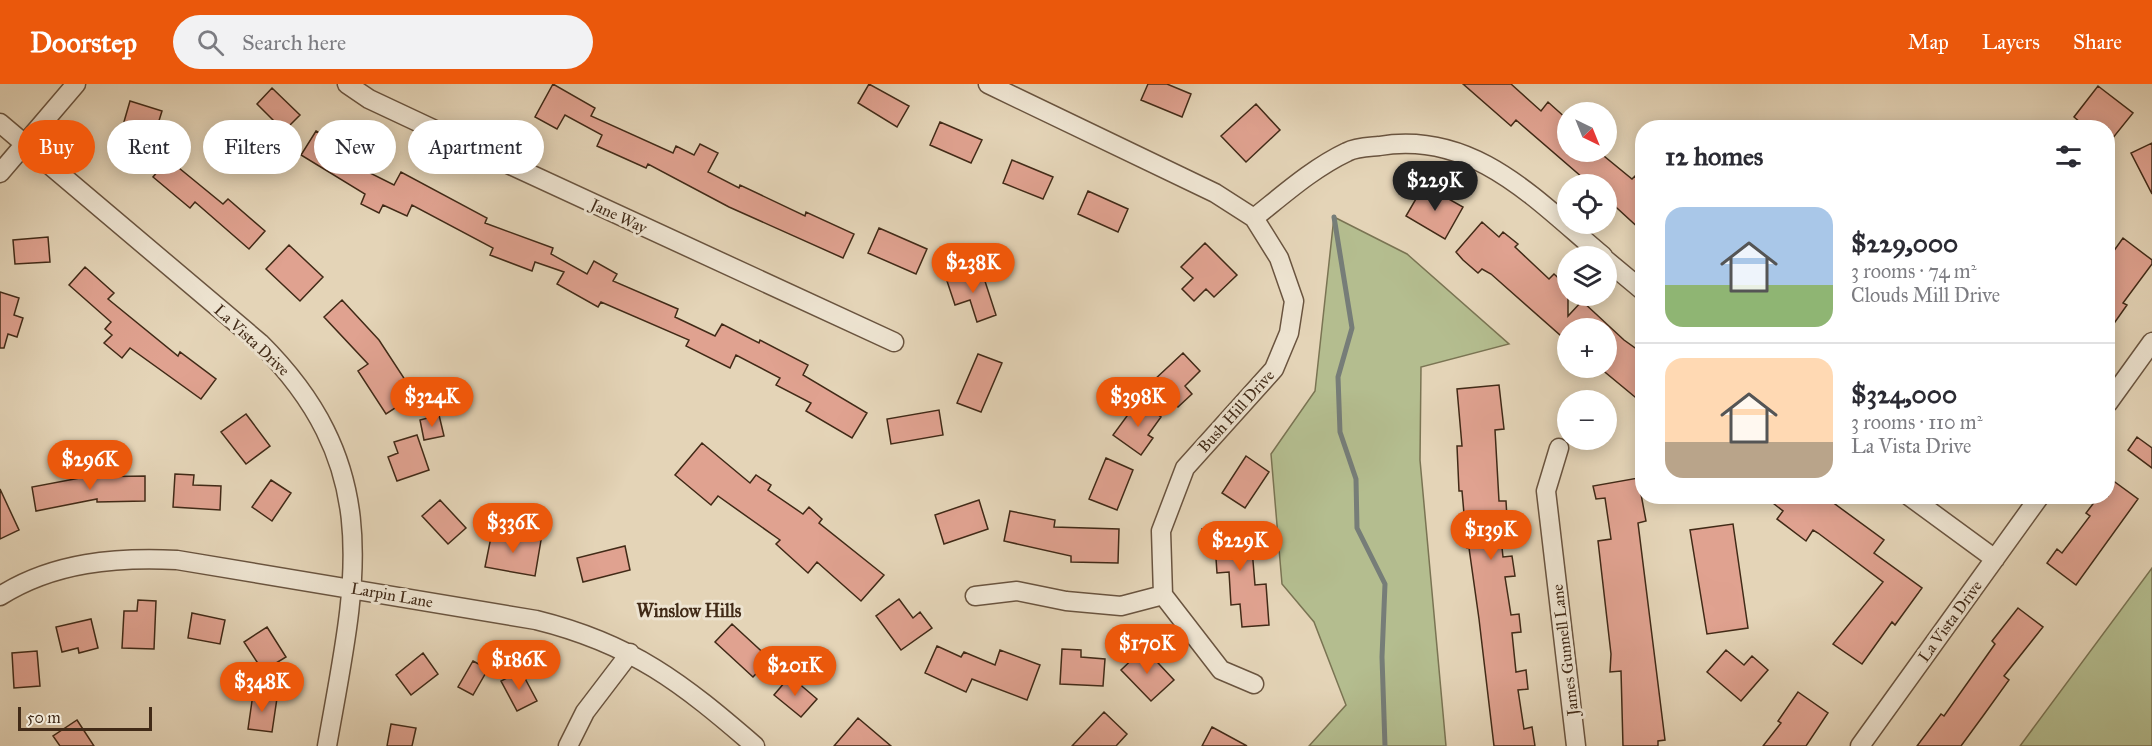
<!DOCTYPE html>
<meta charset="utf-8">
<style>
:root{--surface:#fff;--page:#f2f2f3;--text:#2b2b33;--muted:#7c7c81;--line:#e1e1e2;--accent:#ea580c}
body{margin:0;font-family:"IM FELL Great Primer",serif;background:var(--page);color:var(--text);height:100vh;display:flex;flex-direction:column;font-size:22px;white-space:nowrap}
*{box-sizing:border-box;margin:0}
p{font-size:20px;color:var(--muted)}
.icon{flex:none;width:33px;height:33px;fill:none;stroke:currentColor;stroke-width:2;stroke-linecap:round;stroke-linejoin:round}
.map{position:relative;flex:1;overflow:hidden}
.side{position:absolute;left:1635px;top:36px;width:480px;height:384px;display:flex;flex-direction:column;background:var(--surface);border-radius:24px;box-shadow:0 3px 15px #0003}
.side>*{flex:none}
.guide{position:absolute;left:18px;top:36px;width:570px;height:54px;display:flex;gap:12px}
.needle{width:39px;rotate:137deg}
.fabs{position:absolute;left:1557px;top:18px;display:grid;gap:12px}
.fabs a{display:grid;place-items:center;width:60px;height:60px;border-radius:50%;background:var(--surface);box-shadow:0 3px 15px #0003;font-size:30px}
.scale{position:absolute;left:18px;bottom:15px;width:134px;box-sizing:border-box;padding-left:6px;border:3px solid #412a17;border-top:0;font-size:16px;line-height:21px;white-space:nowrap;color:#412a17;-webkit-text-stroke:4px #ede3d0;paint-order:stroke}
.price{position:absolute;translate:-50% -51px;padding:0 14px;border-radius:21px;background:var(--accent);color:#fff;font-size:20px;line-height:39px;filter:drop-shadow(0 2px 3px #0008)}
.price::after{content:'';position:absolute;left:50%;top:36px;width:18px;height:14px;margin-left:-9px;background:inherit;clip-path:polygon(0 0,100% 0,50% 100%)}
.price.active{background:#222;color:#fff}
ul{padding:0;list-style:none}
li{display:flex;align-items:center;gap:18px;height:150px;padding:0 30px}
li+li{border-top:2px solid var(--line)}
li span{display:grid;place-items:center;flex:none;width:168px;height:120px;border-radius:18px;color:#555}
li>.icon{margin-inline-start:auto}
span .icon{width:72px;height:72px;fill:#fffc;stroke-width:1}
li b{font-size:26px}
h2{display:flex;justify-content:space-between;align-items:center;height:72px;padding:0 30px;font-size:26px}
.chip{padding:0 21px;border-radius:27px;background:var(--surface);box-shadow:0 3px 15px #0003;font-size:21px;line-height:54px}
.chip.active{background:var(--accent);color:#fff}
header{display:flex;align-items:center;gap:36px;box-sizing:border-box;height:84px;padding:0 30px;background:var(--accent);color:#fff}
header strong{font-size:28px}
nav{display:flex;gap:33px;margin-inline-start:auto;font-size:21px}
.search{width:420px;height:54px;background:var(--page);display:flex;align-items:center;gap:15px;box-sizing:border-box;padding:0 21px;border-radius:33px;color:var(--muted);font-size:22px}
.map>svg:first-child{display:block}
.green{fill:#b4bd8f;stroke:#7a7453;stroke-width:1.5}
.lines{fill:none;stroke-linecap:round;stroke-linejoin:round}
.stream{stroke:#767d78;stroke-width:5}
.building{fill:#e0a290;stroke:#412a17;stroke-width:1.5}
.minor-casing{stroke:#6a543f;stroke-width:21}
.minor{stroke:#ede3d0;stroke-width:18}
.labels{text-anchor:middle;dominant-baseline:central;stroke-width:6;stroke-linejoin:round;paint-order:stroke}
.street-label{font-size:16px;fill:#412a17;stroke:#ede3d0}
.neighbourhood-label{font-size:18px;font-weight:bold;fill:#412a17;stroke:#ede3d0}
</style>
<header>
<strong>Doorstep</strong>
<div class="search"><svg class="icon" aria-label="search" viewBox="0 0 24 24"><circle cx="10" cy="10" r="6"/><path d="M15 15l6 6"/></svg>Search here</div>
<nav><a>Map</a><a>Layers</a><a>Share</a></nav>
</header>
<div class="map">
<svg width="2152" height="662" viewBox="0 0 2152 662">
<rect width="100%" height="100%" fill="#e4d4b7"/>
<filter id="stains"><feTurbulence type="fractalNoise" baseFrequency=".00333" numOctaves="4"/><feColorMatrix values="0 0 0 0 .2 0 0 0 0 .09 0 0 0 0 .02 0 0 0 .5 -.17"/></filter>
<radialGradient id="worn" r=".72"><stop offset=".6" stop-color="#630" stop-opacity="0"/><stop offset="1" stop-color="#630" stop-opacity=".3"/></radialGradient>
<!-- green -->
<path class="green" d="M1334,133L1407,170L1509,260L1421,283L1420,376L1446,662H1309L1346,621L1314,538L1282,500L1271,370L1315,307Z
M2152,484V662H2020Z"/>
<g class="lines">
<!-- stream -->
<path class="stream" d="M1334,133L1352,244L1338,293L1340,348L1356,395L1357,444L1385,500L1382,573L1385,662"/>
</g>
<!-- building -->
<path class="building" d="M553,0L595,24L591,32L673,69L676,62L694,71L700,60L718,69L708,88L739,104L740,101L805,132L806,128L854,150L843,174L729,123L648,80L646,84L597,62L602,51L565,31L557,45L535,33Z
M869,0L909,22L897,43L858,19Z
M1148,0H1167L1191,10L1182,33L1141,16Z
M1463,0H1511L1541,27L1548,18L1568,36V68H1599L1632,95L1635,92L1642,99V147L1606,114V100H1590L1516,36L1511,42Z
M2098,2L2133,29L2108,60V44H2087L2074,33Z
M272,4L300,31L284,47L257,20Z
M130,17L162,27L153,56L146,53L141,69L117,62Z
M1256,20L1280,46L1246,78L1221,52Z
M940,38L982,56L971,79L930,61Z
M316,47L361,74L356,82L394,101L401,88L487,134L485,139L553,164L551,170L587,190L594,177L617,190L613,197L678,225L675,233L715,252L722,240L759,259L760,256L808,281L803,291L867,329L852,354L806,327L811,319L776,301L780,294L736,271L730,284L686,262L689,256L601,218L598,223L557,200L564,188L535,178L532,187L490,171L493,164L412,121L407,132L383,121L379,129L361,120L365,110L301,71Z
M2152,59V110L2131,69Z
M168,75L223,120L228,115L265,147L249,165L195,118L190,124L153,93Z
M1012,76L1053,93L1043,115L1003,99Z
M1424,101L1463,123L1445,155L1406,132Z
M1088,107L1128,125L1118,148L1078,130Z
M1482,138L1499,153L1503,148L1518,160L1515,163L1549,195L1554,190L1568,203V232L1582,217L1624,256L1642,269V304L1635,313L1600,284H1606V244H1568V258L1491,190L1482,185L1478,189L1463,176L1456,168Z
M879,144L927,165L916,190L868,169Z
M48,153L50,178L15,180L13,156Z
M2123,154L2152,176V180L2123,219L2127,221L2108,248V175Z
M1205,159L1237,191L1214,213L1206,205L1194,217L1182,205L1193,194L1181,183Z
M289,161L323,193L300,217L266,185Z
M85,183L114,209L108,215L178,272L180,268L216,295L201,315L130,264L122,274L104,259L112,251L105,245L111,238L69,201Z
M981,185L996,231L977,238L970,216L955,221L947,197Z
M0,208L19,214L14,231L23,234L17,253L8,250L4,264H0Z
M342,216L379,256L415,311L386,330L358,287L368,280L324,233Z
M1183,269L1200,287L1185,302L1192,310L1178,323L1153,297Z
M978,270L1002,279L981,328L957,319Z
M1499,301L1504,345L1495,346L1499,417H1506L1507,434L1499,435L1503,473L1512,472L1515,492L1505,493L1511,531L1519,530L1521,548L1512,549L1516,588L1526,586L1528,605L1518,606L1524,645L1532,643L1535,662H1494L1479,535L1469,464H1467L1462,407H1459L1457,362H1462L1457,305Z
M1138,317L1161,333L1148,351L1153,354L1141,371L1113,351Z
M939,326L943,351L891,360L887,335Z
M246,330L270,362L246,380L221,348Z
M439,331L444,352L424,356L420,336Z
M417,351L429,386L397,397L388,373L398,369L394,358Z
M2137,353L2152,364V384L2128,366Z
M702,359L750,399L756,391L771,401L768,406L803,430L809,423L822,435L819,439L884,491L861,517L817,478L808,489L776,460L780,456L718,412L711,421L675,391Z
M1246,372L1269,388L1245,424L1222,409Z
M1106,374L1133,386L1117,426L1089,415Z
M175,390L194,391L193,401L221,402L220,426L173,423Z
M145,392V417L97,418V415L36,427L32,403L85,393Z
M2108,393L2138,415L2076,501L2047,479L2057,465L2062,469L2090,432L2086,429L2099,412H2108Z
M1638,394L1646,437L1638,439L1665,656L1658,657V662H1623L1621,587L1610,588L1611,570L1598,457L1611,455L1605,414L1596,415L1593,402Z
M271,396L291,409L272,437L252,423Z
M0,405L19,446L0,455Z
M1764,412H1824L1884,456L1874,469L1922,504L1895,541L1892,538L1862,580L1833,560L1883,498L1818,449L1813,446L1806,457L1777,435L1783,427Z
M440,416L466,444L448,460L422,432Z
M979,416L988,445L944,460L935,431Z
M1010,427L1055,436L1054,443L1119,445L1118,479L1071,478V472L1004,457Z
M1733,440L1748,544L1707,550L1690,446Z
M1250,441L1255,501L1266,500L1269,541L1242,543L1240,520L1231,521L1229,488L1217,489L1215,460L1203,461L1202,445Z
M492,448L541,456L535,492L485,483Z
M625,462L630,486L583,498L577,474Z
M899,515L913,534L920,528L932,544L901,566L876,532Z
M138,516L156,517L154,565L122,564L124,527H137Z
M2018,524L2043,543L2004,592L2009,596L1983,632L1961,662H1917L1941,630L1944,632L1995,560L1992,557Z
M192,529L225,536L220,560L188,554Z
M91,535L98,564L79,569L78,564L62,568L56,543Z
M732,540L770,575L753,593L715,558Z
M267,543L286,573L263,587L244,558Z
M937,562L961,573L964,568L995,581L1000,566L1040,581L1027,616L972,595L966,608L925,589Z
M1144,564L1174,596L1151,617L1121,586Z
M1062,565L1081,566V573L1105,575L1103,602L1060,600Z
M1726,566L1744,581L1752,572L1768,586L1741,617L1707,588Z
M37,567L40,602L14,604L12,569Z
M423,569L438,590L411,611L396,591Z
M473,577L488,585L473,611L458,603Z
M521,587L537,617L517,627L501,597Z
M790,592L817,615L801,633L774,611Z
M1798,608L1828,629L1806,662H1763L1781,639L1778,637Z
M253,610L277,614L272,648L248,645Z
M1104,628L1127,650L1116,662H1072Z
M858,634L891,662H834Z
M77,636L94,662H60L53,652Z
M391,640L416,644L412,662H387Z
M1212,643L1247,662H1202Z"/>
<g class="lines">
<defs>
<path id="minor" d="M347,0L369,15L467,61L894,258
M988,0L1215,109L1254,134L1279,174L1294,217L1289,249L1274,285L1185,384L1161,447L1163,511L1221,586L1254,600
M0,39L260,259C388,386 355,502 327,662
M0,89L76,0
M1254,134C1283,111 1313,84 1347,68C1356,63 1369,63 1379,62C1474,46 1536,116 1603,172
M1606,176L1642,206
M2108,319L2152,258
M1559,364L1546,407L1576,662
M1909,412L1995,475
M0,512C54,478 116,473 177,476L536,536C633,560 682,599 755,662
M975,512L1017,507L1066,517L1121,522L1163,511
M568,662L585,628L630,569
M1860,662L2040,412"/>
</defs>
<!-- minor casing -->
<use href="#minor" class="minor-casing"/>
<!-- minor -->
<use href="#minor" class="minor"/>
</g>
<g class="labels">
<!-- street labels -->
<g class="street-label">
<text transform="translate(619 132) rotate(25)">Jane Way</text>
<text transform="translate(252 256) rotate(43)">La Vista Drive</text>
<text transform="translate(1236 327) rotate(-48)">Bush Hill Drive</text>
<text transform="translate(392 511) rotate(10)">Larpin Lane</text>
<text transform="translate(1950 537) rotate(-54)">La Vista Drive</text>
<text transform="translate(1565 566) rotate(-97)">James Gunnell Lane</text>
</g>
<!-- neighbourhood labels -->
<g class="neighbourhood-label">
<text x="689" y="527">Winslow Hills</text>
</g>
</g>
<rect width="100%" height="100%" filter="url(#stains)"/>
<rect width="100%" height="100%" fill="url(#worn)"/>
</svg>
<div class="fabs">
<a><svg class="needle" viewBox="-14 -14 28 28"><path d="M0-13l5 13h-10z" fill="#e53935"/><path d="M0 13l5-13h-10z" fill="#7c7c81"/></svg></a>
<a><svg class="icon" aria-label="locate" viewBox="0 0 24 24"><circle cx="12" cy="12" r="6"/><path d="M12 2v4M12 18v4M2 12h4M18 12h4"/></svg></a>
<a><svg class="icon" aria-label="layers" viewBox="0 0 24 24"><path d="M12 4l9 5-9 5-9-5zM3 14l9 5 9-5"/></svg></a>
<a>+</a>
<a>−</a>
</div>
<div class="scale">50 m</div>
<b class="price active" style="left:1435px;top:128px">$229K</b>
<b class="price" style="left:973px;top:210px">$238K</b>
<b class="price" style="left:432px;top:344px">$324K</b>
<b class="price" style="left:1138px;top:344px">$398K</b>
<b class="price" style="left:90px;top:407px">$296K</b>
<b class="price" style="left:513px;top:470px">$336K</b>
<b class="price" style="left:1491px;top:477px">$139K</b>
<b class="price" style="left:1240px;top:488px">$229K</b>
<b class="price" style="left:1147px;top:591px">$170K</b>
<b class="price" style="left:519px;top:607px">$186K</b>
<b class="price" style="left:795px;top:613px">$201K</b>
<b class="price" style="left:262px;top:629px">$348K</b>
<div class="guide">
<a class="chip active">Buy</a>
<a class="chip">Rent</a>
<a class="chip">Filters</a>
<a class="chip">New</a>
<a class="chip">Apartment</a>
</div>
<section class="side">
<h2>12 homes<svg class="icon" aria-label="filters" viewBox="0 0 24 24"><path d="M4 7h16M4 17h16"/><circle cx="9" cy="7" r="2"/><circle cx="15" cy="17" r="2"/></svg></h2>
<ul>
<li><span style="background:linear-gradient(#a9c7e8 65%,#8fb573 0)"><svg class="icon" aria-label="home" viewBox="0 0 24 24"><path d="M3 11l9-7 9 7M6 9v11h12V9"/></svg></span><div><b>$229,000</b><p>3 rooms · 74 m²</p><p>Clouds Mill Drive</p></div></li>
<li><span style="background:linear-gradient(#ffd9b3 70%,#b9a48a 0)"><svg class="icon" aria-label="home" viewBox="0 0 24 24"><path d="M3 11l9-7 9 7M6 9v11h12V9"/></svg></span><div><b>$324,000</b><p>3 rooms · 110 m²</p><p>La Vista Drive</p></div></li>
</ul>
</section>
</div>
